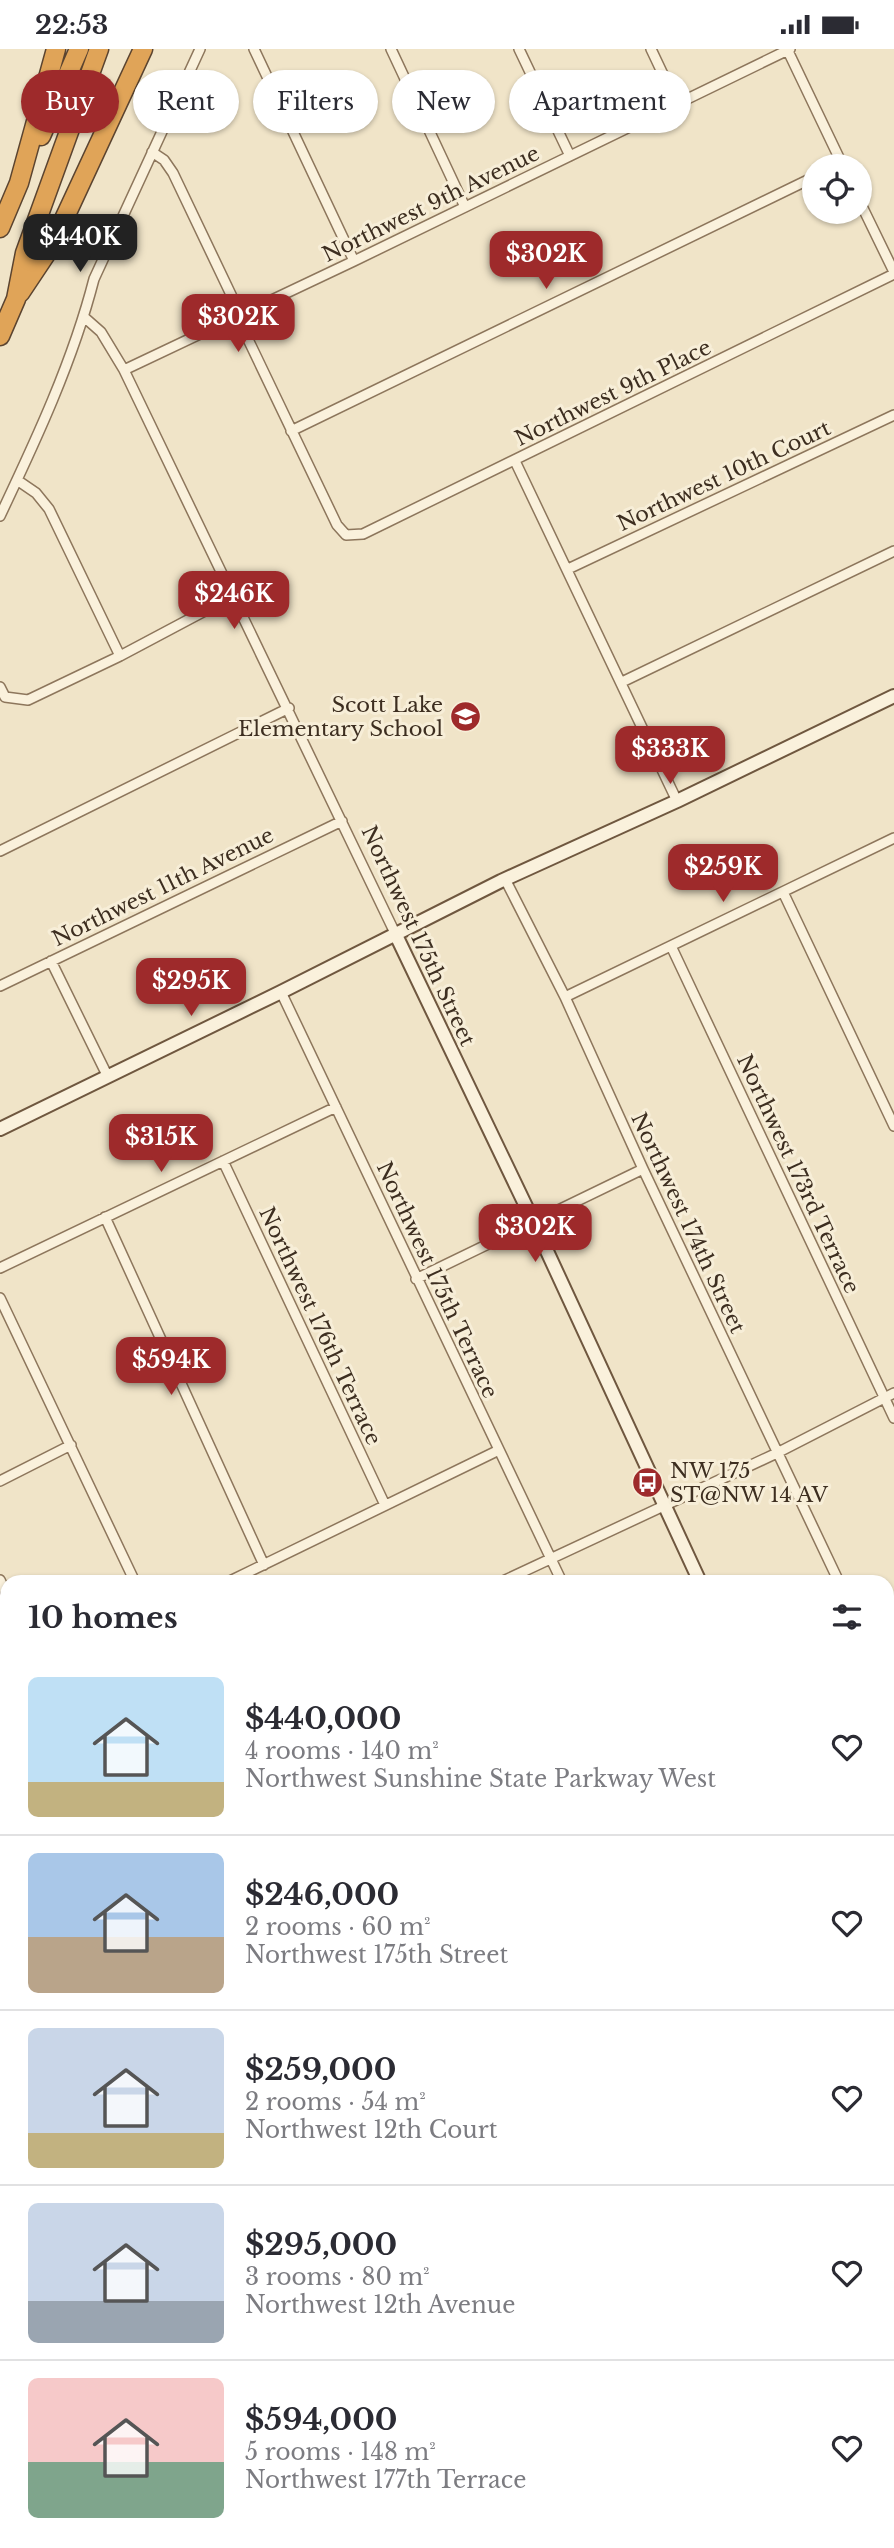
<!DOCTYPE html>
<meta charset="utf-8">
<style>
:root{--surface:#fff;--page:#f7f7f7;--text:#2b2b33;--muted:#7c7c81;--line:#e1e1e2;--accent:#9e2a2b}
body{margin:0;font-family:"Libre Baskerville",serif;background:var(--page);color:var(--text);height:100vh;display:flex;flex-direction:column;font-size:26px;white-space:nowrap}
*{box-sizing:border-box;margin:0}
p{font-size:23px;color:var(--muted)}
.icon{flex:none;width:38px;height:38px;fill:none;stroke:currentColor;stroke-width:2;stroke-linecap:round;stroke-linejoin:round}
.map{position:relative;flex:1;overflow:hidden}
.drawer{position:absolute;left:0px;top:1526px;width:894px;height:973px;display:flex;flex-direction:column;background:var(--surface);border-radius:21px 21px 0 0;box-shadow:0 2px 5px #0004}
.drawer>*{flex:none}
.banner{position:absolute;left:21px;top:21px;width:852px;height:63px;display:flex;gap:14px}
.fabs{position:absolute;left:802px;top:105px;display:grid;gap:14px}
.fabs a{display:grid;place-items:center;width:70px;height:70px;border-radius:50%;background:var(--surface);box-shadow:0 2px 5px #0004;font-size:35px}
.price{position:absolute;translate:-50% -60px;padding:0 16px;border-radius:14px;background:var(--accent);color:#fff;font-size:23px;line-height:46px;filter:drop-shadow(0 2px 4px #0008)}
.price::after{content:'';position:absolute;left:50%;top:42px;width:21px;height:16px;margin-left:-10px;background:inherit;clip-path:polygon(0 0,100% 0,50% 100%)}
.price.on{background:#222;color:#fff}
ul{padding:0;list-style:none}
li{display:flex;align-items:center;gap:21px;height:175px;padding:0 28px}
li+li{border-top:2px solid var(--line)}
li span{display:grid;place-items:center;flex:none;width:196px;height:140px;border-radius:10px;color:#555}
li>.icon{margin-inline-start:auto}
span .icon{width:84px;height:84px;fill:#fffc;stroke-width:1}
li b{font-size:30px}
h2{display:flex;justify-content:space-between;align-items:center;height:84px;padding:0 28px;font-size:30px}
.chip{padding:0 24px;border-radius:32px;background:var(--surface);box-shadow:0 2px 5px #0004;font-size:24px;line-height:63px}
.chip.on{background:var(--accent);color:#fff}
.status{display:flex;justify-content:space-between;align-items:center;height:49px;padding:0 35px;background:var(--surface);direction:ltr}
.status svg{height:19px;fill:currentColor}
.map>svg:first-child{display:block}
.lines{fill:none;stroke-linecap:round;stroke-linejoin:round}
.street-casing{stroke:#8d765c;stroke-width:12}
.secondary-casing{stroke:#6f573f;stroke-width:16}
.highway-casing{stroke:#5b4430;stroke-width:21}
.street{stroke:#faf1dc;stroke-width:9}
.secondary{stroke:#faf1dc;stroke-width:12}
.highway{stroke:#e0a458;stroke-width:18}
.labels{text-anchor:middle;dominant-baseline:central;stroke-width:6;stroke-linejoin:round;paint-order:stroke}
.street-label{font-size:21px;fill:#3d2e20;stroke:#f7eed8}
.poi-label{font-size:21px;fill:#3d2e20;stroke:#f7eed8;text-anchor:end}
</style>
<div class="status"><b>22:53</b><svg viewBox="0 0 49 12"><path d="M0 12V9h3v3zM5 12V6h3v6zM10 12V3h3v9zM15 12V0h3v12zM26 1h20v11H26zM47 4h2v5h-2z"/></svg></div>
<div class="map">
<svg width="894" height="2499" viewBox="0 0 894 2499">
<rect width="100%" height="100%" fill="#f0e4c8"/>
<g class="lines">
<defs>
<path id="street" d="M254,0L354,212
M391,0L465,158
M519,0L570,107
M651,0L677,55
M787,0L843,117
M152,103L164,111L173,124L235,254L245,284L337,476L346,486L363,485L894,225
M859,151L894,223
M84,268L101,283L124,321L395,884
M124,321L354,212L790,0
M291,382L814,128
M515,412L677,752
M17,431L36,444L49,460L120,607
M0,467C36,391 73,312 94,230L200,0
M568,520L894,366
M622,633L894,502
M0,638L5,648L28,651L120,607L233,547
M0,802L289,659
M505,830L565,948L643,1120L839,1533
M783,843L894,1077
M671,897L894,1369
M51,912L108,1028
M0,937L342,772
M281,943L562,1533
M565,948L894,789
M223,1112L385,1456
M105,1168L264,1516
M0,1219L336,1058
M416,1230L643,1120
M0,1249L135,1533
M0,1432L71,1396
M0,1531L7,1546
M228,1533L499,1401
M501,1533L777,1404L894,1344
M887,1634L894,1648
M0,1645L7,1642
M0,1779L7,1775
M0,1803L7,1819
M887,1906L894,1902
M0,1913L7,1909
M0,2092L7,2107
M0,2338L7,2334
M887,2393L894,2390
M180,2492L184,2499
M322,2492L323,2493
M459,2492L463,2499
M672,2499L686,2492"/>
<path id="secondary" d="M395,884L534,1174L700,1533
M0,1080L281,943L501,832L677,752L894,647
M887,1921L894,1935
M887,2046L894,2043
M0,2475L7,2472"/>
<path id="highway" d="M41,87L79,0
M0,179L19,134L56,0
M20,244L52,196L143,0
M0,287L16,250L25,204L99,0"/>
</defs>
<!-- street casing -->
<use href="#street" class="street-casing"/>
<!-- secondary casing -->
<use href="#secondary" class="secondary-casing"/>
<!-- highway casing -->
<use href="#highway" class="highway-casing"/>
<!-- street -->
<use href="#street" class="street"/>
<!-- secondary -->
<use href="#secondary" class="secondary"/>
<!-- highway -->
<use href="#highway" class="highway"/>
</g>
<!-- icons -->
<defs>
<symbol id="school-disc" viewBox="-11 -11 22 22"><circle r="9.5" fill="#9e2a2b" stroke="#f7eed8"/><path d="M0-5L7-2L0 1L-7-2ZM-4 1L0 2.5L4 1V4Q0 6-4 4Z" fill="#fff"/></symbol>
<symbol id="bus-disc" viewBox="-11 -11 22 22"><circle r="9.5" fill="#9e2a2b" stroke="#f7eed8"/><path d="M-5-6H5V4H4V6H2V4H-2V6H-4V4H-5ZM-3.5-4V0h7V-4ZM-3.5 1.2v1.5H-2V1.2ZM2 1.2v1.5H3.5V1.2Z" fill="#fff"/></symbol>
</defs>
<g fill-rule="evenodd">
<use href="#school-disc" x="448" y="650" width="35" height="35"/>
<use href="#bus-disc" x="630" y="1416" width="35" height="35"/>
</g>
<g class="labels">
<!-- street labels -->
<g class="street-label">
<text transform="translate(431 155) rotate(-26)">Northwest 9th Avenue</text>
<text transform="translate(613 344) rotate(-26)">Northwest 9th Place</text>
<text transform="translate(724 427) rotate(-25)">Northwest 10th Court</text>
<text transform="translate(163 838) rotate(-26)">Northwest 11th Avenue</text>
<text transform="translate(418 887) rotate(65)">Northwest 175th Street</text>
<text transform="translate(798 1125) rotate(65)">Northwest 173rd Terrace</text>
<text transform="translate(688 1174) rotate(65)">Northwest 174th Street</text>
<text transform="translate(437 1231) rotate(65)">Northwest 175th Terrace</text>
<text transform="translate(320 1277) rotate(65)">Northwest 176th Terrace</text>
</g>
<!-- poi labels -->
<g class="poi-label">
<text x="443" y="656">Scott Lake<tspan x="443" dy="24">Elementary School</tspan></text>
<text x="670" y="1422" text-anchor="start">NW 175<tspan x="670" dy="24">ST@NW 14 AV</tspan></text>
</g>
</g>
</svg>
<div class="fabs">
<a><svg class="icon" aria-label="locate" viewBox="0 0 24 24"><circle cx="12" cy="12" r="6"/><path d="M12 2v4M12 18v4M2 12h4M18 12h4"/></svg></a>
</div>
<b class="price on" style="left:80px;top:225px">$440K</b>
<b class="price" style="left:546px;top:242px">$302K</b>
<b class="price" style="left:238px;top:305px">$302K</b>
<b class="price" style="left:234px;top:582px">$246K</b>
<b class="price" style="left:670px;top:737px">$333K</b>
<b class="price" style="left:723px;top:855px">$259K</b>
<b class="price" style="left:191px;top:969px">$295K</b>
<b class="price" style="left:161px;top:1125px">$315K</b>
<b class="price" style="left:535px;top:1215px">$302K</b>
<b class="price" style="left:171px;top:1348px">$594K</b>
<div class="banner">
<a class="chip on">Buy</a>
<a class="chip">Rent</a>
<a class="chip">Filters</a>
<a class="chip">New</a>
<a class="chip">Apartment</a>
</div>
<section class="drawer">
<h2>10 homes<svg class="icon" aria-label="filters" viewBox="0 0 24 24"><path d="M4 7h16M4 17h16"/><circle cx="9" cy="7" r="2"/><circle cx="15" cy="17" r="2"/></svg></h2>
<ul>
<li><span style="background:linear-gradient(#bfe0f5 75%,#c2b280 0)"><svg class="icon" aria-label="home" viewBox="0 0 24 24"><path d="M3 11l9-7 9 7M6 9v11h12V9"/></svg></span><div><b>$440,000</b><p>4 rooms · 140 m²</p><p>Northwest Sunshine State Parkway West</p></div><svg class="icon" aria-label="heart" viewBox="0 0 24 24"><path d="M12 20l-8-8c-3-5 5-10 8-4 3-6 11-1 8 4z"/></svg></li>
<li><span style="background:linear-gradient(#a9c7e8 60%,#b9a48a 0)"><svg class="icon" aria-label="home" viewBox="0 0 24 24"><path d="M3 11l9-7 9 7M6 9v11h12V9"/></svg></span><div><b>$246,000</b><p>2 rooms · 60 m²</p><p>Northwest 175th Street</p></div><svg class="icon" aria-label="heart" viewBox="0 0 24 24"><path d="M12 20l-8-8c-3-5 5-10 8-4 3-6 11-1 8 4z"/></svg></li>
<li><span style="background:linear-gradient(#c9d6e8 75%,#c2b280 0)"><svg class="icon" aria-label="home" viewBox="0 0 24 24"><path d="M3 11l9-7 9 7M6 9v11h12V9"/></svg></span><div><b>$259,000</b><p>2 rooms · 54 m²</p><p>Northwest 12th Court</p></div><svg class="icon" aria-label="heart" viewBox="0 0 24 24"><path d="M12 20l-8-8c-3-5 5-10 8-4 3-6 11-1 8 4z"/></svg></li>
<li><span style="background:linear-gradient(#c9d6e8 70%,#9aa5b1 0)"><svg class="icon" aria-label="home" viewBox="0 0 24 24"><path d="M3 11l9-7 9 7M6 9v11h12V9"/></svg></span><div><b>$295,000</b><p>3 rooms · 80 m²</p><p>Northwest 12th Avenue</p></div><svg class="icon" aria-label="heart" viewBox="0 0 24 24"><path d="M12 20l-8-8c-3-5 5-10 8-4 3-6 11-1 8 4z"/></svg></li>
<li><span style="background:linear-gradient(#f6c9c9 60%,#7fa58c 0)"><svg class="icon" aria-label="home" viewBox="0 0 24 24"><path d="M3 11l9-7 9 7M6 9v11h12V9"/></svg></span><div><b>$594,000</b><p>5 rooms · 148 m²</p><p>Northwest 177th Terrace</p></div><svg class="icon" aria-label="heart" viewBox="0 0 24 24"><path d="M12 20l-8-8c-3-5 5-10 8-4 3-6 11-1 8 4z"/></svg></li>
</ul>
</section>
</div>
